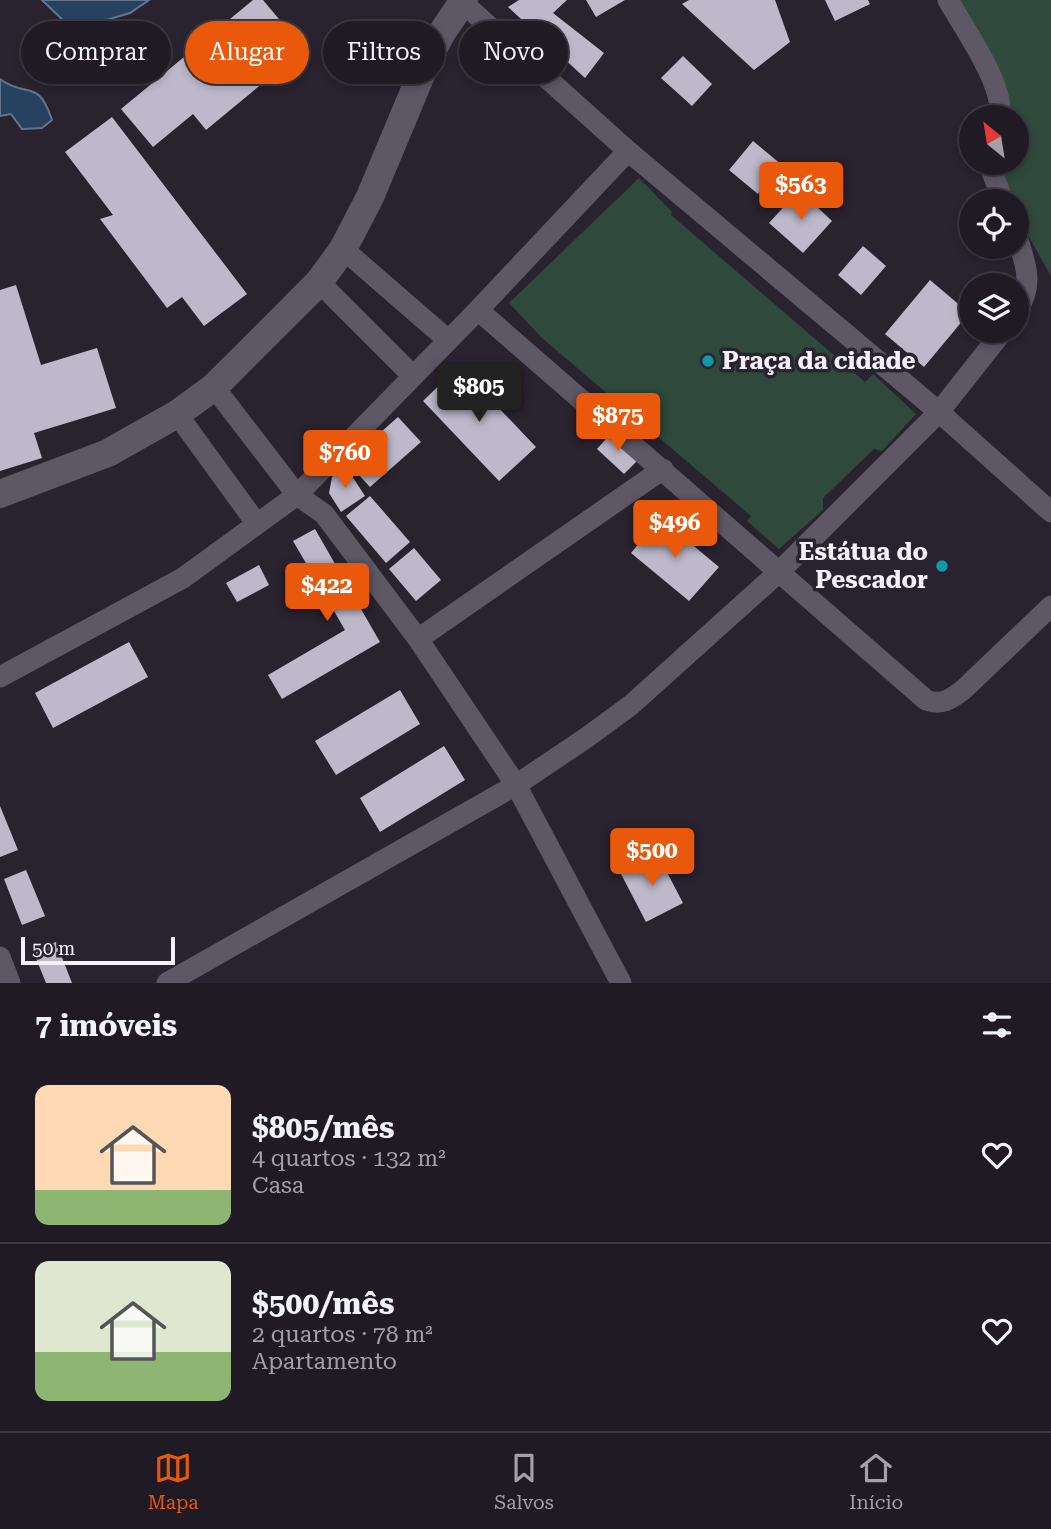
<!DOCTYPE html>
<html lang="pt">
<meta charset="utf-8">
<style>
:root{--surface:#1f1a24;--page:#27232c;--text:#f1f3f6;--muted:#a1a1a6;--line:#3c3841;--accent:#ea580c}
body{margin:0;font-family:"Roboto Serif",serif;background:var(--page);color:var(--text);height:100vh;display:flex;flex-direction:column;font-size:26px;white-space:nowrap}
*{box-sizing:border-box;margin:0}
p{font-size:23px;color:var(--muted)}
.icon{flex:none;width:38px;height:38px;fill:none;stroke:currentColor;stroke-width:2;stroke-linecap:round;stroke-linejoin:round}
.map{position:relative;height:983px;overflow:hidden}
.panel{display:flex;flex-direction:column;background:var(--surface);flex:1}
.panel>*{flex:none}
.hud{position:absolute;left:21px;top:21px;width:700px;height:63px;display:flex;gap:14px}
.needle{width:46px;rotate:330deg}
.controls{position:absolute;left:959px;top:105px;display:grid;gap:14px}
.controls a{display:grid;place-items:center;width:70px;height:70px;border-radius:50%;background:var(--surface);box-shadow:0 4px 10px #0003,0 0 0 2px var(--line);font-size:35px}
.scale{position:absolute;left:21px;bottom:18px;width:154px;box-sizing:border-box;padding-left:7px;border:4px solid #f5f1fa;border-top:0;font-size:19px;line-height:24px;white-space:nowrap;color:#f5f1fa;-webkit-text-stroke:5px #292330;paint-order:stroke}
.price{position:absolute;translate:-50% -60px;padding:0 16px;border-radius:7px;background:var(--accent);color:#fff;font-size:23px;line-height:46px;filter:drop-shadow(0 2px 4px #0008)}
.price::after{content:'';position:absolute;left:50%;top:42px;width:21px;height:16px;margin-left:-10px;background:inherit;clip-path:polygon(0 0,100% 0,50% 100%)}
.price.on{background:#222;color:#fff}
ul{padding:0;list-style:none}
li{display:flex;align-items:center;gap:21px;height:175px;padding:0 35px}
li+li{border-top:2px solid var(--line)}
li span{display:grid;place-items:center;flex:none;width:196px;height:140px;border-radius:14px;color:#555}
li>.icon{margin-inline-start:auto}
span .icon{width:84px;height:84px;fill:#fffc;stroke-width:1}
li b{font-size:30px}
h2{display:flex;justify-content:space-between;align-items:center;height:84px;padding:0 35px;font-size:30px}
.pill{padding:0 24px;border-radius:32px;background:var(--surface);box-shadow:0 4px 10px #0003,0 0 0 2px var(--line);font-size:24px;line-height:63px}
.pill.on{background:var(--accent);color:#fff}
.dock{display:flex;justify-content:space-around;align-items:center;height:98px;border-top:2px solid var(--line);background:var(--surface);font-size:19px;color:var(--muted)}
.dock a{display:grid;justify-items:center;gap:4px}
.dock .on{color:var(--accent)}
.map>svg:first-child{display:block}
.green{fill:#2f493c}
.water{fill:#264260;stroke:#64768e;stroke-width:2}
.building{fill:#bdb9cb}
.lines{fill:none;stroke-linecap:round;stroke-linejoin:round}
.street{stroke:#5d5766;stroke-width:21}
.secondary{stroke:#5d5766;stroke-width:28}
.culture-dot{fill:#0f9aa8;stroke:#292330;stroke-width:2.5}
.labels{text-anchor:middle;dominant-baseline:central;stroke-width:7;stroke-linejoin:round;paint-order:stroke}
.poi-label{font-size:24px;font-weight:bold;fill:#f5f1fa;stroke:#292330;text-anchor:start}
</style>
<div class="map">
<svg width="1051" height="983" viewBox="0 0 1051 983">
<rect width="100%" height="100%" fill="#292330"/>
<!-- green -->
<path class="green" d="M948,0H1051V276L1017,216V201H1008L993,163H1017V117H1000Z
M639,178L672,212L671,215L865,382L873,374L916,414L882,451L874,449L823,498V510L779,549L747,521L751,516L542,338L509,303Z"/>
<!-- water -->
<path class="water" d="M42,0H149L130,13L83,27L68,25Z
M0,79C27,99 38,77 52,120L42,128L22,129L11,114L0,116Z"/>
<!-- building -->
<path class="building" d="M253,0H263L304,49L206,130L193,114L153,147L121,109Z
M519,0H567L553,13L604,53L585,78L508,7Z
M586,0H625L596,17Z
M689,0H775L790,42L754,70L682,4Z
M825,0H868L870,4L835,21Z
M683,56L712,84L692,106L661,78Z
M112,117L247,294L204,326L182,297L167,308L100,219L113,215L65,152Z
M753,141L782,165L758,194L729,170Z
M799,190L832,221L803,253L769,223Z
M863,246L886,266L861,295L838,275Z
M930,280L969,313L924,367L885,334Z
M16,285L41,365L97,348L116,408L34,433L42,458L0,471V290Z
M459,366L536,447L499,481L423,401Z
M398,417L421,442L370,487L347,462Z
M612,432L640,458L624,474L597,449Z
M346,467L365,496L341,512L329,493L332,477Z
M370,496L410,542L386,563L346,516Z
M660,518L719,567L689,601L631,553Z
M315,529L380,642L282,699L268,675L345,630L293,541Z
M414,548L441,580L416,601L389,569Z
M259,565L269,585L237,602L226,583Z
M129,642L148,677L53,728L35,693Z
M400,690L420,724L336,775L315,741Z
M444,746L465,780L380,832L360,798Z
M0,806L18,850L0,857Z
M657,853L683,903L646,922L620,872Z
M26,870L45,916L22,925L4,879Z
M56,942L72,983H46L33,951Z"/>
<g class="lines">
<!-- street -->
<path class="street" d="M948,0C965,30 1004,84 1000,117
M462,2L628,151L939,412L1051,512
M993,163L992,172L1003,201
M1017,237C1026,265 1034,284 1017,311
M343,249L448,340
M319,282L413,376
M478,310L926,700C942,706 951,699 963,690L1051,606
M214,387L297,495L324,514L418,639L516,785L621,983
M177,414L257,524
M418,639L663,469
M0,677L183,578L297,495L478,310L628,151
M0,957L10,983
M167,983L516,785L586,738L631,705L779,572L939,412L1003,331"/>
<!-- secondary -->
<path class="secondary" d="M0,494L108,453L177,414L214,387L319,282L343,249L370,197L426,63L441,34L464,0"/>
</g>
<!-- markers -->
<g class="culture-dot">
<circle cx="708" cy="361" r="7"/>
<circle cx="942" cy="566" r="7"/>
</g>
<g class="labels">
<!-- poi labels -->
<g class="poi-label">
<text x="722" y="361">Praça da cidade</text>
<text x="928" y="552" text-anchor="end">Estátua do<tspan x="928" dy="28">Pescador</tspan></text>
</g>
</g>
</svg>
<div class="controls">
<a><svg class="needle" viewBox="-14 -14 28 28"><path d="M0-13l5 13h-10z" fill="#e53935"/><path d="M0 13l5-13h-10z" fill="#a1a1a6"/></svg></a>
<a><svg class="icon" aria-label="locate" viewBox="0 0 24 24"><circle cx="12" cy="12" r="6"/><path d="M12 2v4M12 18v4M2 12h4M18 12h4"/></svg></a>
<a><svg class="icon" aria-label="layers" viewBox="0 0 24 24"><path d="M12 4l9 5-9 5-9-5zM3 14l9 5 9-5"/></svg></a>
</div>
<div class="scale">50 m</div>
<b class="price" style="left:801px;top:222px">$563</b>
<b class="price on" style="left:479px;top:424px">$805</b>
<b class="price" style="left:618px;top:453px">$875</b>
<b class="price" style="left:345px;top:490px">$760</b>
<b class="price" style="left:675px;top:560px">$496</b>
<b class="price" style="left:327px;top:623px">$422</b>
<b class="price" style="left:652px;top:888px">$500</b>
<div class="hud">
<a class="pill">Comprar</a>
<a class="pill on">Alugar</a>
<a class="pill">Filtros</a>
<a class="pill">Novo</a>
</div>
</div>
<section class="panel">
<h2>7 imóveis<svg class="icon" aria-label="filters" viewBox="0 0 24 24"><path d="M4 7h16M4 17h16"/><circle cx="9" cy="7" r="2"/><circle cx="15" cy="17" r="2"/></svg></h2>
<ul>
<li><span style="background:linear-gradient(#ffd9b3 75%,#8fb573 0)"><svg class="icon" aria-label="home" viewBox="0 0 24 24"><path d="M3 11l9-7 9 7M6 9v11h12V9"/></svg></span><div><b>$805/mês</b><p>4 quartos · 132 m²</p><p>Casa</p></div><svg class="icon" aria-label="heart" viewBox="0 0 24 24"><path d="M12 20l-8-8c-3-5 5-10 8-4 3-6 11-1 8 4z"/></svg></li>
<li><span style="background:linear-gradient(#dfe7d0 65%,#8fb573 0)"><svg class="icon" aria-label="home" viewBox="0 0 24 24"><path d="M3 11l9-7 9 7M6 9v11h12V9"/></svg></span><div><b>$500/mês</b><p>2 quartos · 78 m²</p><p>Apartamento</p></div><svg class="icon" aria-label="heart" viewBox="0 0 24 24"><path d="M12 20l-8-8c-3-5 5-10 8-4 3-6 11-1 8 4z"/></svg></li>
</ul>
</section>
<nav class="dock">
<a class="on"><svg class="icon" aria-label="map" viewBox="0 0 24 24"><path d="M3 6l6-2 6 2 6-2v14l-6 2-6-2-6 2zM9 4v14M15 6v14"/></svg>Mapa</a>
<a><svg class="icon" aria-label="saved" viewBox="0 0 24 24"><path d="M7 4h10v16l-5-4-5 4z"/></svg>Salvos</a>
<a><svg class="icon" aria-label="home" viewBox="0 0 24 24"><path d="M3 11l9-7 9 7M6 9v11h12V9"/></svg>Início</a>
</nav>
